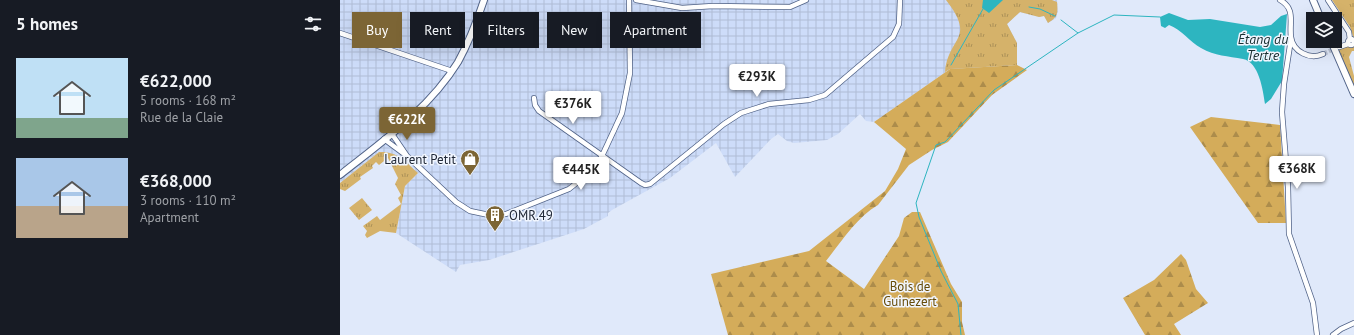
<!DOCTYPE html>
<meta charset="utf-8">
<style>
:root{--surface:#171b24;--page:#20242c;--text:#f1f3f6;--muted:#9ea1a6;--accent:#7c6535}
body{margin:0;font-family:"PT Sans",sans-serif;background:var(--page);color:var(--text);height:100vh;display:flex;flex-direction:column;font-size:15px;white-space:nowrap}
*{box-sizing:border-box;margin:0}
p{font-size:13px;color:var(--muted)}
.icon{flex:none;width:22px;height:22px;fill:none;stroke:currentColor;stroke-width:2;stroke-linecap:round;stroke-linejoin:round}
.map{position:relative;flex:1;overflow:hidden}
.drawer{display:flex;flex-direction:column;background:var(--surface);width:340px}
.drawer>*{flex:none}
.guide{position:absolute;left:12px;top:12px;width:380px;height:36px;display:flex;gap:8px}
.buttons{position:absolute;left:966px;top:12px;display:grid;gap:8px}
.buttons a{display:grid;place-items:center;width:36px;height:36px;border-radius:0px;background:var(--surface);box-shadow:0 4px 16px #0002;font-size:20px}
.price{position:absolute;translate:-50% -34px;padding:0 9px;border-radius:4px;background:#fff;color:#222;font-size:13px;line-height:26px;filter:drop-shadow(0 1px 2px #0008)}
.price::after{content:'';position:absolute;left:50%;top:24px;width:12px;height:9px;margin-left:-6px;background:inherit;clip-path:polygon(0 0,100% 0,50% 100%)}
.price.current{background:var(--accent);color:#fff}
ul{padding:0;list-style:none}
li{display:flex;align-items:center;gap:12px;height:100px;padding:0 16px}
li span{display:grid;place-items:center;flex:none;width:112px;height:80px;border-radius:0px;color:#555}
li>.icon{margin-inline-start:auto}
span .icon{width:48px;height:48px;fill:#fffc;stroke-width:1}
li b{font-size:17px}
h2{display:flex;justify-content:space-between;align-items:center;height:48px;padding:0 16px;font-size:17px}
.tag{padding:0 14px;border-radius:0px;background:var(--surface);box-shadow:0 4px 16px #0002;font-size:14px;line-height:36px}
.tag.current{background:var(--accent);color:#fff}
main{display:flex;flex:1;min-height:0}
.map>svg:first-child{display:block}
.industrial{fill:url(#industrial-grid)}
.grass{fill:url(#grass-tufts)}
.forest{fill:url(#forest-firs)}
.water{fill:#2db5c0}
.lines{fill:none;stroke-linecap:round;stroke-linejoin:round}
.stream{stroke:#2db5c0;stroke-width:1}
.street-tunnel{stroke:#bac2d3;stroke-width:4.5;stroke-dasharray:4.5 2;stroke-linecap:butt}
.street-casing{stroke:#516388;stroke-width:6}
.secondary-casing{stroke:#516388;stroke-width:8}
.street{stroke:#fff;stroke-width:4.5}
.secondary{stroke:#fff;stroke-width:6}
.labels{text-anchor:middle;dominant-baseline:central;stroke-width:3;stroke-linejoin:round;paint-order:stroke}
.poi-label{font-size:13px;fill:#202837;stroke:#f1f6ff;text-anchor:end}
.park-label{font-size:13px;fill:#664b08;stroke:#f1f6ff}
.water-label{font-size:14px;font-style:italic;fill:#192f32;stroke:#f1f6ff}
</style>
<main>
<section class="drawer">
<h2>5 homes<svg class="icon" aria-label="filters" viewBox="0 0 24 24"><path d="M4 7h16M4 17h16"/><circle cx="9" cy="7" r="2"/><circle cx="15" cy="17" r="2"/></svg></h2>
<ul>
<li><span style="background:linear-gradient(#bfe0f5 75%,#7fa58c 0)"><svg class="icon" aria-label="home" viewBox="0 0 24 24"><path d="M3 11l9-7 9 7M6 9v11h12V9"/></svg></span><div><b>€622,000</b><p>5 rooms · 168 m²</p><p>Rue de la Claie</p></div></li>
<li><span style="background:linear-gradient(#a9c7e8 60%,#b9a48a 0)"><svg class="icon" aria-label="home" viewBox="0 0 24 24"><path d="M3 11l9-7 9 7M6 9v11h12V9"/></svg></span><div><b>€368,000</b><p>3 rooms · 110 m²</p><p>Apartment</p></div></li>
</ul>
</section>
<div class="map">
<svg width="1014" height="335" viewBox="0 0 1014 335">
<defs>
<pattern id="industrial-grid" width="8" height="8" patternUnits="userSpaceOnUse"><rect width="8" height="8" fill="#cddcf9"/><path d="M0 4h8M4 0v8" fill="none" stroke="#b0bdd6"/></pattern>
<pattern id="grass-tufts" width="24" height="20" patternUnits="userSpaceOnUse"><rect width="24" height="20" fill="#d5b26a"/><path d="M3 7l-1-3M5 7V3M7 7l1-3M15 17l-1-3M17 17v-4M19 17l1-3" fill="none" stroke="#ac9158"/></pattern>
<pattern id="forest-firs" width="22" height="20" patternUnits="userSpaceOnUse"><rect width="22" height="20" fill="#d4ac5a"/><path d="M5 1l3.5 6h-7zM16 11l3.5 6h-7z" fill="#ac8c4b"/></pattern>
</defs>
<rect width="100%" height="100%" fill="#e0e9fa"/>
<!-- industrial -->
<path class="industrial" d="M0,0H717L718,11L716,18L708,23L704,16L699,17L680,12L667,24L677,43V65L610,69L534,122L526,121L520,114L498,134L487,140L454,143L447,141L438,134L431,139L395,177L376,143L330,178L272,210L268,213V216L244,229L149,260L120,265L116,272L56,233L65,186L78,173L39,152L0,183Z"/>
<!-- grass -->
<path class="grass" d="M606,0H712L717,2C718,13 718,17 708,23L704,16L699,17L680,12L667,24L677,43V65L610,69L605,72C608,36 637,40 606,0Z
M992,0H1014V39L1010,27Z
M1014,46V51H1012L1009,57L1014,76V88L998,50L1003,47Z
M39,152C57,151 65,161 78,173L65,186L56,233L40,231L27,238L25,235L27,231L23,226L37,216L40,220L61,204L58,198L61,195L55,184L58,178L48,158L39,165L36,162L32,166L33,168L20,177L21,179L5,191L0,189V183Z
M22,198L32,210L19,220L9,208Z"/>
<!-- forest -->
<path class="forest" d="M677,65L687,70L652,95L608,142L592,150L569,165L538,205C517,217 501,242 486,261L524,289L559,236L564,218L572,212H580L611,284L622,302V322L625,335H388L371,274L469,251L545,191L558,169L566,149L534,122L610,69Z
M871,117L940,125L946,223H918L850,127Z
M841,254L846,260L856,289L868,303L834,324L841,335H805L783,298L814,280Z"/>
<!-- water -->
<path class="water" d="M643,0H663L649,13L642,8Z
M829,13L848,20L870,19L920,27L931,25L941,16L947,14L942,81L931,99L925,104C923,90 919,62 903,59C888,56 875,56 861,48C850,42 841,29 829,25L825,28L821,26L820,17Z"/>
<g class="lines">
<!-- stream -->
<path class="stream" d="M689,7L700,9L715,16
M721,20L738,33L774,15L820,17
M611,65L643,9
M621,335L618,304L601,271L579,217L576,203L596,145L605,142L654,90L738,33"/>
<!-- street-tunnel -->
<path class="street-tunnel" d="M983,54L996,48"/>
<defs>
<path id="street" d="M296,0L342,8L373,6L450,7L466,0
M940,0C956,9 949,22 951,37C953,52 970,60 983,54
M988,0L1009,32L1010,40
M0,33L112,71
M951,39L944,84L942,112L948,187L949,234L973,303L977,335
M1008 42a3 3 0 1 1 6 0a3 3 0 1 1-6 0Z
M999,47L1008,44
M194,98L195,105L199,111L301,183L305,185L310,184L384,124L401,113L429,104L469,100L485,95L553,37L559,24L560,0
M52,134L67,156
M44,139L67,156L116,202L130,211L149,215L166,214L229,189L249,173L262,156L282,113L290,73L289,0
M993,335L1001,329L1014,323"/>
<path id="secondary" d="M973,0L981,19
M991,41L1014,94
M0,175C43,141 89,109 118,62C129,42 137,21 144,0"/>
</defs>
<!-- street casing -->
<use href="#street" class="street-casing"/>
<!-- secondary casing -->
<use href="#secondary" class="secondary-casing"/>
<!-- street -->
<use href="#street" class="street"/>
<!-- secondary -->
<use href="#secondary" class="secondary"/>
</g>
<!-- icons -->
<defs>
<symbol id="shop-pin" viewBox="-11 -11 22 30"><path d="M0 17L-7.5 6A9.5 9.5 0 1 1 7.5 6Z" fill="#7c6535" stroke="#f1f6ff"/><path d="M-5-2.5h2.3a2.7 3.5 0 0 1 5.4 0H5L5.5 6h-11ZM-1.5-2.5h3a1.5 2.3 0 0 0-3 0Z" fill="#fff"/></symbol>
<symbol id="building-pin" viewBox="-11 -11 22 30"><path d="M0 17L-7.5 6A9.5 9.5 0 1 1 7.5 6Z" fill="#7c6535" stroke="#f1f6ff"/><path d="M-4-6H4V6H1V3H-1V6H-4ZM-2.5-4.3h1.7v1.8h-1.7ZM.8-4.3h1.7v1.8H.8ZM-2.5-1h1.7V.8h-1.7ZM.8-1h1.7V.8H.8Z" fill="#fff"/></symbol>
</defs>
<g fill-rule="evenodd">
<use href="#shop-pin" x="119" y="148" width="22" height="30"/>
<use href="#building-pin" x="144" y="204" width="22" height="30"/>
</g>
<g class="labels">
<!-- poi labels -->
<g class="poi-label">
<text x="116" y="159">Laurent Petit</text>
<text x="169" y="215" text-anchor="start">OMR.49</text>
</g>
<!-- park labels -->
<g class="park-label">
<text x="570" y="286">Bois de<tspan x="570" dy="15">Guinezert</tspan></text>
</g>
<!-- water labels -->
<g class="water-label">
<text x="923" y="39">Étang du<tspan x="923" dy="16">Tertre</tspan></text>
</g>
</g>
</svg>
<div class="buttons">
<a><svg class="icon" aria-label="layers" viewBox="0 0 24 24"><path d="M12 4l9 5-9 5-9-5zM3 14l9 5 9-5"/></svg></a>
</div>
<b class="price" style="left:417px;top:98px">€293K</b>
<b class="price" style="left:233px;top:125px">€376K</b>
<b class="price current" style="left:67px;top:141px">€622K</b>
<b class="price" style="left:957px;top:190px">€368K</b>
<b class="price" style="left:241px;top:191px">€445K</b>
<div class="guide">
<a class="tag current">Buy</a>
<a class="tag">Rent</a>
<a class="tag">Filters</a>
<a class="tag">New</a>
<a class="tag">Apartment</a>
</div>
</div>
</main>
